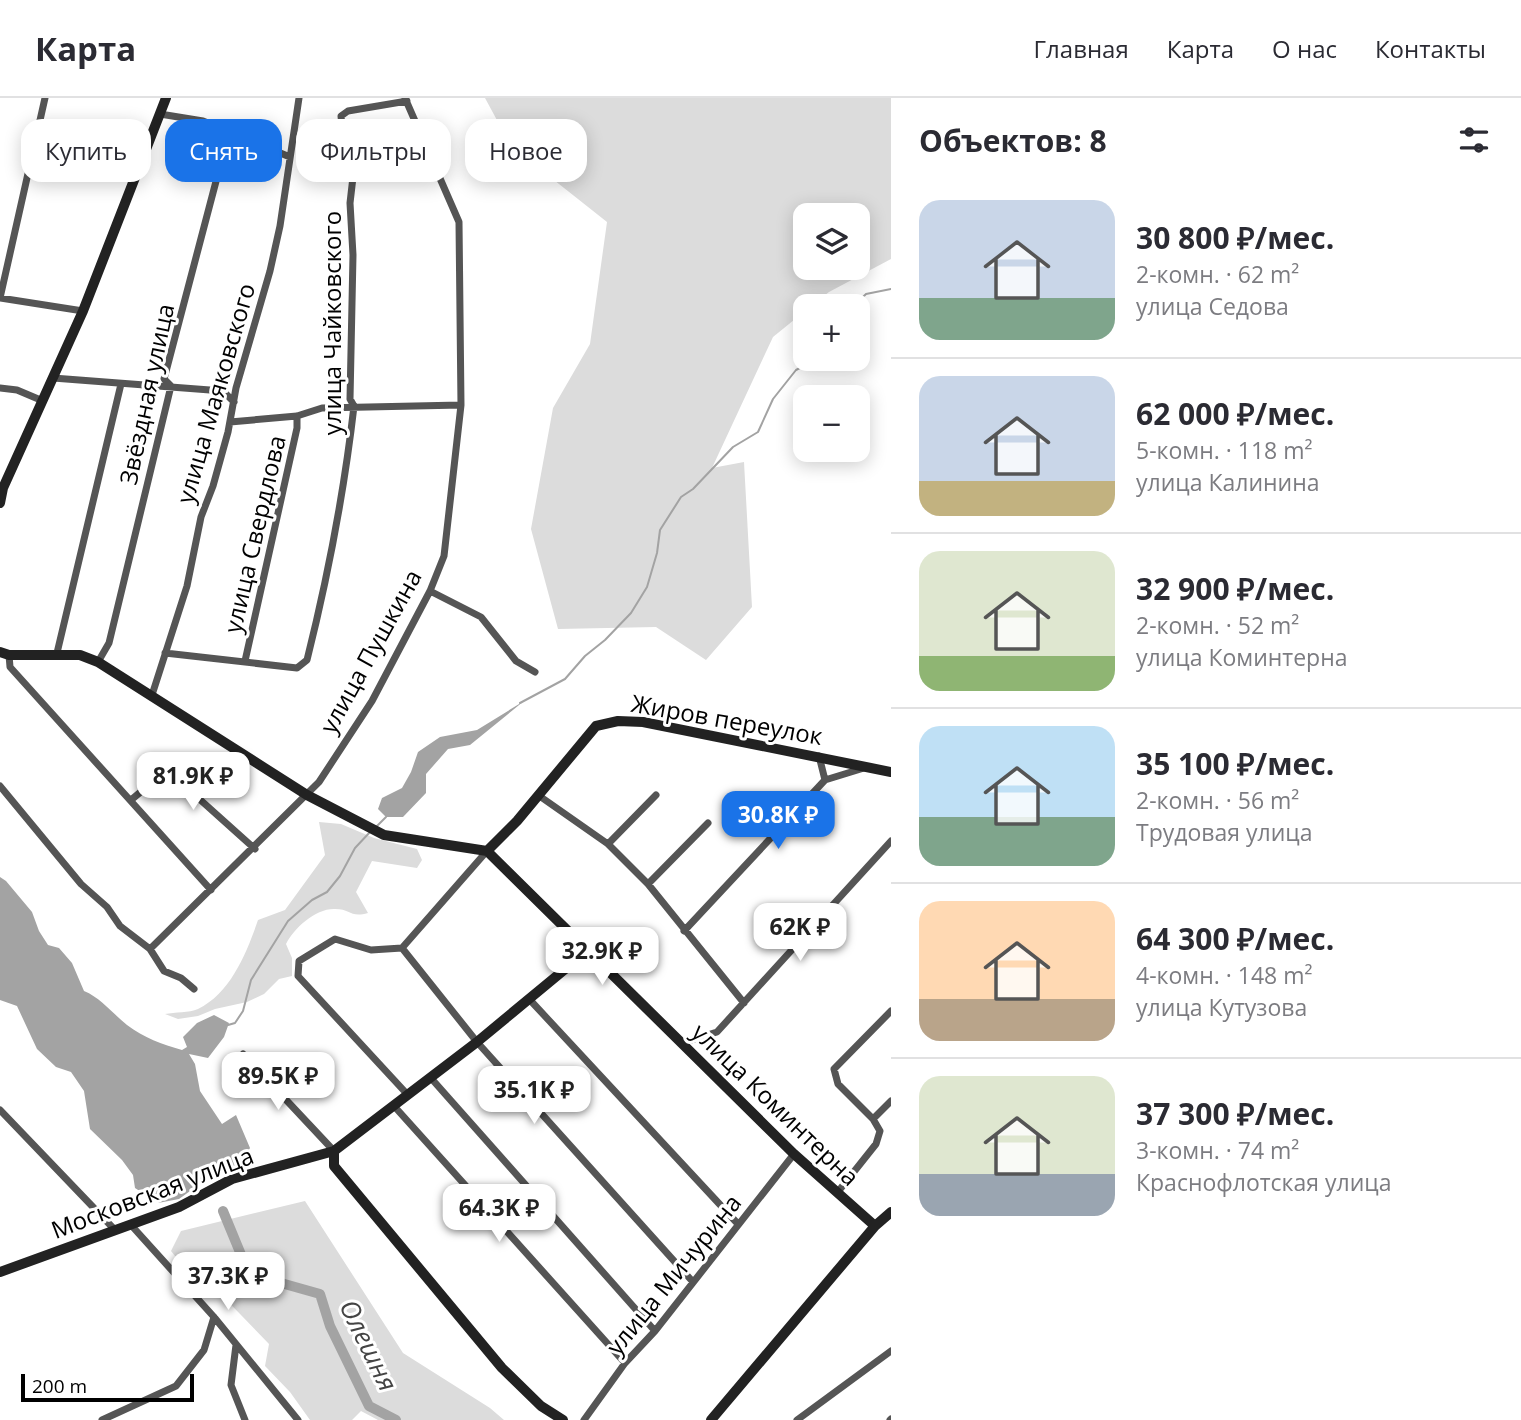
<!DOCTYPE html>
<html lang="ru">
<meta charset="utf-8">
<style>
:root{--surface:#fff;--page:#f2f2f3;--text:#2b2b33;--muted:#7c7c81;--line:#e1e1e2;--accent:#1a73e8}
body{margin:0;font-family:"Open Sans",sans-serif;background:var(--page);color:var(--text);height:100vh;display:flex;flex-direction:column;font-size:26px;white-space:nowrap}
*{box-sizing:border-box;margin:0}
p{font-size:23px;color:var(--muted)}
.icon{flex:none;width:38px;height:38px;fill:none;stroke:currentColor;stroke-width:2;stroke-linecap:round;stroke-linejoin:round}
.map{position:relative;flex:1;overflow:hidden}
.details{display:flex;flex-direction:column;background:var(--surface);width:630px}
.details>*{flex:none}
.top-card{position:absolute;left:21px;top:21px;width:665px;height:63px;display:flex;gap:14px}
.tools{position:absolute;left:793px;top:105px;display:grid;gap:14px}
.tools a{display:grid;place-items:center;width:77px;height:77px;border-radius:14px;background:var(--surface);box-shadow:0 4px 18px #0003;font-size:35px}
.scale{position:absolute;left:21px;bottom:18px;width:173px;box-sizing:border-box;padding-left:7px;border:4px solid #000;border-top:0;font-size:19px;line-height:24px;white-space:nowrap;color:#000;-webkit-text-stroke:5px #fff;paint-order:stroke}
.price{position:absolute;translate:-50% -60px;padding:0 16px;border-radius:14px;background:#fff;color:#222;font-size:23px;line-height:46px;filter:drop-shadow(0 2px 4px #0008)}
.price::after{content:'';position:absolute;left:50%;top:42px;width:21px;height:16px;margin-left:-10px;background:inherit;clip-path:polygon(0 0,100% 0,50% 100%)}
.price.on{background:var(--accent);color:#fff}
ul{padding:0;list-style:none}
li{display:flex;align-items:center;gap:21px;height:175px;padding:0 28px}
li+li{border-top:2px solid var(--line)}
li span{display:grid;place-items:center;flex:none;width:196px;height:140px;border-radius:21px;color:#555}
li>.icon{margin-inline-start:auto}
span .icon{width:84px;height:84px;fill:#fffc;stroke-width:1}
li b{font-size:30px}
h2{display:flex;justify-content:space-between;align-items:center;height:84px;padding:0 28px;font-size:30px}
.chip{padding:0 24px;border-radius:21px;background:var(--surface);box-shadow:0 4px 18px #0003;font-size:24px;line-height:63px}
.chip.on{background:var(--accent);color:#fff}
header{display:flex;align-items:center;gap:42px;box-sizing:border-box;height:98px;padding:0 35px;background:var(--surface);border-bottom:2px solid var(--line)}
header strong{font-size:33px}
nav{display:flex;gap:38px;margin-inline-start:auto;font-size:24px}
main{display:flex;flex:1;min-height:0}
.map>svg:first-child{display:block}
.green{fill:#dcdcdc;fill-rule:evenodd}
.water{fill:#a3a3a3}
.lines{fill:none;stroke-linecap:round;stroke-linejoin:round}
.stream{stroke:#a3a3a3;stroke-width:2}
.river{stroke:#a3a3a3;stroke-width:10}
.street{stroke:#555;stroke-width:7}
.secondary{stroke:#222;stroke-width:10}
.labels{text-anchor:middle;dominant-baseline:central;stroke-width:6;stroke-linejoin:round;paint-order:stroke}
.street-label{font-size:24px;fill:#000;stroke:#fff}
.water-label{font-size:26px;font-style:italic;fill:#444;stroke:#fff}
</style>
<header>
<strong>Карта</strong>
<nav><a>Главная</a><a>Карта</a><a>О нас</a><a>Контакты</a></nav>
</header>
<main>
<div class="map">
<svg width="891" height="1322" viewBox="0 0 891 1322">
<rect width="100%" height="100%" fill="#fff"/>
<!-- green -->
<path class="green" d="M485,0H891V161L829,194L811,208H805V213L773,239L712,370L744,364L752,509L706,562L656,529L558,531L531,431L553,310L590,246L607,124L511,48ZM858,117V170H805V117Z
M319,724L341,726L374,740L417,751L422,762L417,770L372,763L356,794L368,815C350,820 351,811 335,811C316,810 294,830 286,846L292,860V878L279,881L264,896L247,904L215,911L198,918L178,921L165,916C175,914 189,915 198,911C231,895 247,854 258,822L285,812L325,757Z
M305,1103L403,1255L490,1310L504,1322H378L361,1313L352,1322H310L290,1294L265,1268L269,1246L210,1185L184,1169L171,1153L181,1133Z"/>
<!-- water -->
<path class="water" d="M524,603L470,647L448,651L426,676V695L403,719H386L378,711L382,700L402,690L411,674L418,654L440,639L477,632Z
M0,779L6,783L32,814L39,833L48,847L59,850L72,865L84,893C101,900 112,915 127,927C144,940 162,946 182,952L187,949L183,939L197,925L214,917L229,925L224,939L208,960L189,956L195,966L200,993L222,1026L236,1017L250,1050L242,1064L204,1083L179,1101L158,1105L135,1090L133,1077L122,1062L90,1031L84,993L71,974L56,969L37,951L17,908L0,902Z"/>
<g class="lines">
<!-- stream -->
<path class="stream" d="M854,208L866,196L891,191
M520,605L565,581L585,558L605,542L631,515L647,489L657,455L660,432L681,399L693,391L733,349L758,334L773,301L796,272L817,261
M377,728L386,719
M228,927L235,925L243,913L251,882L288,823L312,802L327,794L340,778L355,750L370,734"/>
<!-- river -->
<path class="river" d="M223,1113L249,1176L320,1196L330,1228L369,1308L396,1322"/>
<!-- street -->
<path class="street" d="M160,16L203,23L290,59
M0,200L45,0
M0,200L83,213
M53,280L223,293L234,304
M0,290L17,292L43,303
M230,324L297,318L322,310L461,307
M430,493L481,519L516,563L535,574
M57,555L121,286
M165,555L297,570L307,562C328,478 344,395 354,308L350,301L353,157L350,105L353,79L344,50L341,18L348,13L407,3
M9,557L10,569L211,792
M245,563L297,330V318
M98,564L109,545L171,288L164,281L229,34
M152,597L187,488L201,419L213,388L228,334L236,290L270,173L280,128L299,0
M825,682L864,670
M0,688L81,786L107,809L120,828L150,851L164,873L181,880L194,891
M538,697L608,746L648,786L744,905
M131,702L167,672L255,751
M608,746L656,697
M648,786L708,725
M684,833L825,682L819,658
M402,850L477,944L693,1184
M402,850L371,852L335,841L299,863L298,878L407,996
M402,850L487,753
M150,851L319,684L372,603L430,493L444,458L461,307L459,124L405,0
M530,902L738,1126
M682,945L717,934L891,743
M243,956L334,1053
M430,979L655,1233
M394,1008L625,1265
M0,1012L115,1132
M873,1021L891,1003
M837,1095L876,1046L880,1033L873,1021L838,986L834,971L891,913
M131,1127L214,1219L298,1322
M236,1247L231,1287L245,1322
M102,1322L176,1288L204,1252L214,1219
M584,1322L625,1265L655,1233L794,1056
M797,1322L891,1253
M890,1322L891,1321"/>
<!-- secondary -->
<path class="secondary" d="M0,405L3,390L83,213L166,0
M0,554L9,557H80L98,564L307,697L384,737L487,753L794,1056L875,1128
M487,753L517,723L596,628L618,623L643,624L891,674
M334,1053V1068L502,1270L541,1308L563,1322
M0,1174L179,1109L232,1081L334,1053L477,944L587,853
M711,1322L875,1128L891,1114"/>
</g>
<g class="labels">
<!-- street labels -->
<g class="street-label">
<text transform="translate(331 225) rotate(-90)">улица Чайковского</text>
<text transform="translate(215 295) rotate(-74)">улица Маяковского</text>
<text transform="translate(146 296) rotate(-78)">Звёздная улица</text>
<text transform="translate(254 436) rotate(-77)">улица Свердлова</text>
<text transform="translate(370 553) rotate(-61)">улица Пушкина</text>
<text transform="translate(727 621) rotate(10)">Жиров переулок</text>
<text transform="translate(776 1006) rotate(44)">улица Коминтерна</text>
<text transform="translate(152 1094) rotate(-21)">Московская улица</text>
<text transform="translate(673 1176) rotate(-51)">улица Мичурина</text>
</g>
<!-- water labels -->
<g class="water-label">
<text transform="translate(369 1247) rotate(64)">Олешня</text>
</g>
</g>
</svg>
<div class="tools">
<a><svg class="icon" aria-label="layers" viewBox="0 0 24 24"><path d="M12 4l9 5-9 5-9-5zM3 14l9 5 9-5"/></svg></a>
<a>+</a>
<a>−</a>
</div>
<div class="scale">200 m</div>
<b class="price" style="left:193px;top:714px">81.9K ₽</b>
<b class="price on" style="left:778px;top:753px">30.8K ₽</b>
<b class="price" style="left:800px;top:865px">62K ₽</b>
<b class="price" style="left:602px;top:889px">32.9K ₽</b>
<b class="price" style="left:278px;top:1014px">89.5K ₽</b>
<b class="price" style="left:534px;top:1028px">35.1K ₽</b>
<b class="price" style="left:499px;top:1146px">64.3K ₽</b>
<b class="price" style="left:228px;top:1214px">37.3K ₽</b>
<div class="top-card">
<a class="chip">Купить</a>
<a class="chip on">Снять</a>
<a class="chip">Фильтры</a>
<a class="chip">Новое</a>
</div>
</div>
<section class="details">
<h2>Объектов: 8<svg class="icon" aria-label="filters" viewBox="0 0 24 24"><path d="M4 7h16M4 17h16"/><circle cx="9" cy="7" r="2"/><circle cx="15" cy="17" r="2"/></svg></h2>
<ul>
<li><span style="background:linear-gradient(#c9d6e8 70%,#7fa58c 0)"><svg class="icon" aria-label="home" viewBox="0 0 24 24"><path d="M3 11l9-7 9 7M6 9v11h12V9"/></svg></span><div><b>30 800 ₽/мес.</b><p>2-комн. · 62 m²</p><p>улица Седова</p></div></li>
<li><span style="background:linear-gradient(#c9d6e8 75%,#c2b280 0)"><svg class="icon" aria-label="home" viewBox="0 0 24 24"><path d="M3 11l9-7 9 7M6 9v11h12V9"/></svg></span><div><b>62 000 ₽/мес.</b><p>5-комн. · 118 m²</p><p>улица Калинина</p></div></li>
<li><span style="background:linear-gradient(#dfe7d0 75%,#8fb573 0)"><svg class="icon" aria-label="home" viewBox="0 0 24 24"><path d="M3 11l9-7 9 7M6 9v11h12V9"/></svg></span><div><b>32 900 ₽/мес.</b><p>2-комн. · 52 m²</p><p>улица Коминтерна</p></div></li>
<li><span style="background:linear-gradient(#bfe0f5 65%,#7fa58c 0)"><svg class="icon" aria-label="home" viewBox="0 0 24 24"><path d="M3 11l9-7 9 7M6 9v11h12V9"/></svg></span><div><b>35 100 ₽/мес.</b><p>2-комн. · 56 m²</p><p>Трудовая улица</p></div></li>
<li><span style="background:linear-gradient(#ffd9b3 70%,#b9a48a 0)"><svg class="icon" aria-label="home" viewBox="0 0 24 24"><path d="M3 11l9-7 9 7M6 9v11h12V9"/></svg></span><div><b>64 300 ₽/мес.</b><p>4-комн. · 148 m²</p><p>улица Кутузова</p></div></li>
<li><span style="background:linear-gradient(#dfe7d0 70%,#9aa5b1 0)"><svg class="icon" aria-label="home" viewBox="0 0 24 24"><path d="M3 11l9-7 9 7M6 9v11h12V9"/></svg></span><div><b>37 300 ₽/мес.</b><p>3-комн. · 74 m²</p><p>Краснофлотская улица</p></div></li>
</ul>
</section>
</main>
